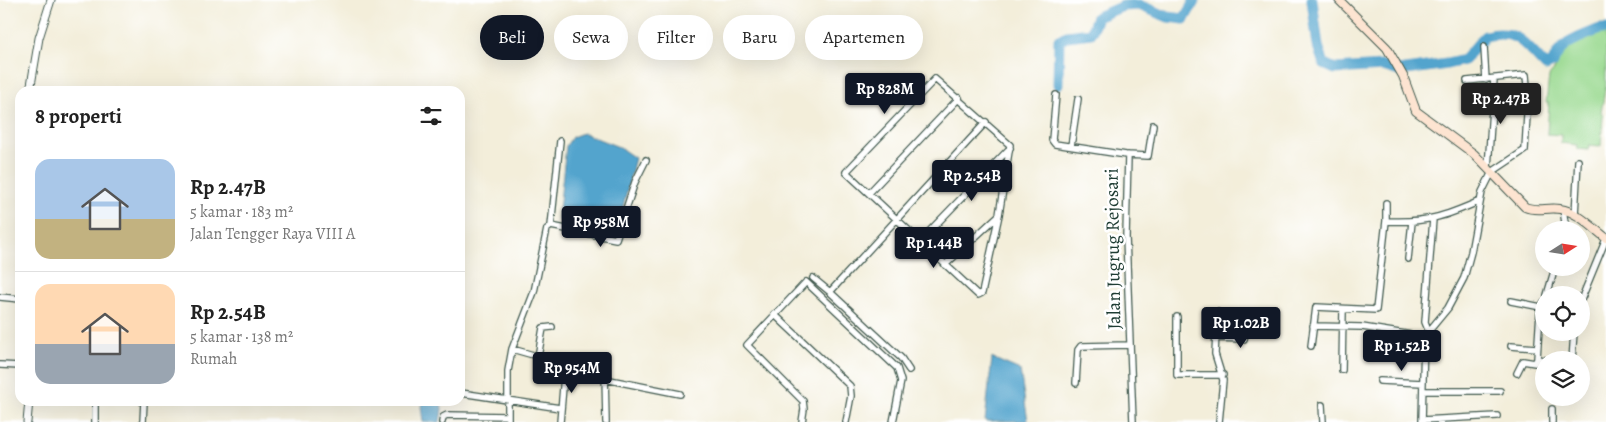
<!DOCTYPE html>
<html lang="id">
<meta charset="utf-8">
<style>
:root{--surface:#fff;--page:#f2f2f2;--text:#222;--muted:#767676;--line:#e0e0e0;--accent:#111827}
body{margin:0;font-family:Alegreya,serif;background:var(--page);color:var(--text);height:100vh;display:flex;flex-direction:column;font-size:19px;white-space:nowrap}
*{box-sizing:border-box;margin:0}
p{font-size:16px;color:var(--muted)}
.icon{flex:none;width:28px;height:28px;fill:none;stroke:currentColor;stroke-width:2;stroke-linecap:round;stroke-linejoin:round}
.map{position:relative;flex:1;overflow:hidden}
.side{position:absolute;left:15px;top:86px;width:450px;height:320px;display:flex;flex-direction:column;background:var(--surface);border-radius:15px;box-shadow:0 5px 20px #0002}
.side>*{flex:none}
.banner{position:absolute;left:480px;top:15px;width:475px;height:45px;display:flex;gap:10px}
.needle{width:32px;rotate:78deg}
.tools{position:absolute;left:1535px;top:221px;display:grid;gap:10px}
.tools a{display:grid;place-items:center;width:55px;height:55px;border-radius:50%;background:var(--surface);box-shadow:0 5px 20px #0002;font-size:25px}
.price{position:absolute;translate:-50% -42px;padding:0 11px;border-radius:5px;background:var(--accent);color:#fff;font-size:16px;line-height:32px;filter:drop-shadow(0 1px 2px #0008)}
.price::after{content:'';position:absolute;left:50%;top:30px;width:15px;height:11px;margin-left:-8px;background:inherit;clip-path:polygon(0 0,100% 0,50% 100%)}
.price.active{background:#222;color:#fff}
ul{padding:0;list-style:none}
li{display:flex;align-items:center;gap:15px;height:125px;padding:0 20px}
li+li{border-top:1px solid var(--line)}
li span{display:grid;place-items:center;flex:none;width:140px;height:100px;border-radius:15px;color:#555}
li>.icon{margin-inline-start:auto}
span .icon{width:60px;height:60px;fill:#fffc;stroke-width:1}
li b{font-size:21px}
h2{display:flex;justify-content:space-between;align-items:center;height:60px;padding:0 20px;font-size:21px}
.chip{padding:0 18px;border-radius:22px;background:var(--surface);box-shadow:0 5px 20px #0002;font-size:18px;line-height:45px}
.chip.active{background:var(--accent);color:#fff}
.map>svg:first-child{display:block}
.green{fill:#99d98f;stroke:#5c8b62}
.water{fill:#52a4cd;stroke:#387080}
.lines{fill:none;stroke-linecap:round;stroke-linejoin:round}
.river{stroke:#52a4cd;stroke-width:11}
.minor-casing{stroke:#3f584d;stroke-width:8}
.tertiary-casing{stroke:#3f584d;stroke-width:9}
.secondary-casing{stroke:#3f584d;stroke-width:10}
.minor{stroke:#fff;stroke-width:5.5}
.tertiary{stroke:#fff;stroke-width:7}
.secondary{stroke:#fde4d1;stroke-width:8}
.labels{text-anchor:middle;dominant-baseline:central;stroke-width:5;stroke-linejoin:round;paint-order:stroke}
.street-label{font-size:19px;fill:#1f3d34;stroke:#fff}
</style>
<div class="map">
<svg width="1606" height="422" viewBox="0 0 1606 422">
<rect width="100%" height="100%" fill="#fff"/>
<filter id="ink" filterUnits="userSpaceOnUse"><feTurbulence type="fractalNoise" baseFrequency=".02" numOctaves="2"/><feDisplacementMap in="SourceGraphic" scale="10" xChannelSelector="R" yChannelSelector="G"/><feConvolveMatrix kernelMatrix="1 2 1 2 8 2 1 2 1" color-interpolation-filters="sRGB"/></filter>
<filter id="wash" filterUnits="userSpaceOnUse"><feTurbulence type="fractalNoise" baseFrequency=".0096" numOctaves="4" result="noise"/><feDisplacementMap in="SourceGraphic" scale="20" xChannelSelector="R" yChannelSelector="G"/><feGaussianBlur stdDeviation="1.12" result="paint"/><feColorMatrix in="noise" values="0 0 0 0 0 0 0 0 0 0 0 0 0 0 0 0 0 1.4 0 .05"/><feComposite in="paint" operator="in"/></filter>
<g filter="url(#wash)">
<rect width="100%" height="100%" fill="#f3eeda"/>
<!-- green -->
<path class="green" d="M1600,32L1606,33V85L1601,112L1603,115L1601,146L1589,145L1588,150L1577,149V145L1561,143V135L1547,134L1549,103H1546L1549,76L1555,69L1558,60L1568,48Z"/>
<!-- water -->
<path class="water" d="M583,133L619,147L635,158L621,215L607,227L558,220L566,146L572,137Z
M992,358L1020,370L1028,421H985Z
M424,401L441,402L442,409L440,422H423L421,406Z"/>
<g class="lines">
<!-- river -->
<path class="river" d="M1312,0L1318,46L1324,64L1335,69L1383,66L1399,71L1447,64L1464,60L1485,36C1520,28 1524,45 1546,66L1553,63C1558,43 1583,36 1600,29H1606
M1058,84L1059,40L1067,36L1091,33L1097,17L1123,6L1139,5L1168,17L1184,19L1195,0"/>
</g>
</g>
<g filter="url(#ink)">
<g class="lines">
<defs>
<path id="minor" d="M1484,47L1486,80
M935,79L1010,145L999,215L982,293L978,295L846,172Z
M1056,95L1052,140L1055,144L1126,155L1148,156L1153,125
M1071,146L1078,99
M1128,155L1126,237L1133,422
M1488,168L1494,79
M869,193L959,98
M1563,209L1566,230
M1575,215L1578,161
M1386,221C1425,223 1444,217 1480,201
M551,226L560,141
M920,241L1010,148
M1408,259L1412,222
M945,265L998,216
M813,278L830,292
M1547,295L1555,268
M0,297L20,299
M1581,300L1606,239
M1511,301L1541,307
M1217,312L1215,354L1223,380L1219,422
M774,314L850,386L851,396L846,422
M1177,317V375H1223
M1313,326L1362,327L1424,337
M1429,332L1425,322L1433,219
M1215,338L1244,339L1247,327L1262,329
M1311,346L1316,307L1376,310L1386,221V203
M1511,346L1536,348
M512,349L565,364L605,372L606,422
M538,357L543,328L552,327
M1537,359L1540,312L1544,302
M1537,359L1545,360
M1572,360L1574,332
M0,365L20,366
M909,370L901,358L830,292L986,122
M1342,370L1343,309
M1517,373L1523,361L1535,363L1537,359
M605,379L680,394
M1380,381L1423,383
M1076,383L1078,350L1081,346L1129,345
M1423,391H1500
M461,393L560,408
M1322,405L1323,422
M1552,409V422
M1422,420L1497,416
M95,422V401
M143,422L144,401
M442,422L443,417L447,415L508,416
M508,422V371L512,349L534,292L547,229L551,226L616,239L635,182L646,160
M560,422L565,364
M802,422L804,409L803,401L747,345L806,282L897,368L901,381L893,422
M1422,422L1424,337L1448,308L1464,278L1471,252L1482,192L1492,172L1525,150L1528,97L1526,75L1467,81"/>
<path id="tertiary" d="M30,91L39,38L51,0
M27,422L29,401"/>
<path id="secondary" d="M1339,0L1387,48L1403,76L1416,111L1474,154L1525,207C1536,212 1548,207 1560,209C1577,211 1593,228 1606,238"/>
</defs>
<!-- minor casing -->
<use href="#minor" class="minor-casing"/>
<!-- tertiary casing -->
<use href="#tertiary" class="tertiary-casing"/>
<!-- secondary casing -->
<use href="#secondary" class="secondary-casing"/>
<!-- minor -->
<use href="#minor" class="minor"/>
<!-- tertiary -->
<use href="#tertiary" class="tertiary"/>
<!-- secondary -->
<use href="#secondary" class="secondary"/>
</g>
</g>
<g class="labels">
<!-- street labels -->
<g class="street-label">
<text transform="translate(1113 249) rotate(-91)">Jalan Jugrug Rejosari</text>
</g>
</g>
</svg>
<div class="tools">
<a><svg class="needle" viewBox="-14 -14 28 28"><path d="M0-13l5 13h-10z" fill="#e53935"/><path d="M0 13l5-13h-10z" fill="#767676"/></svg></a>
<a><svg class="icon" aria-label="locate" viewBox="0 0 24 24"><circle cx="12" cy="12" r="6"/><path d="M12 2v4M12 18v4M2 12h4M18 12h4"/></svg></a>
<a><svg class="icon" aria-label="layers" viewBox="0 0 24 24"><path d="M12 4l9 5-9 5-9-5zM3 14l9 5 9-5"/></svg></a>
</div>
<b class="price" style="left:885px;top:115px">Rp 828M</b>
<b class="price active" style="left:1501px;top:125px">Rp 2.47B</b>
<b class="price" style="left:972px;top:202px">Rp 2.54B</b>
<b class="price" style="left:601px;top:248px">Rp 958M</b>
<b class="price" style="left:934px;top:269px">Rp 1.44B</b>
<b class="price" style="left:1241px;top:349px">Rp 1.02B</b>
<b class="price" style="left:1402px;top:372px">Rp 1.52B</b>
<b class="price" style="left:572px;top:394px">Rp 954M</b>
<div class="banner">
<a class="chip active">Beli</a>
<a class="chip">Sewa</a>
<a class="chip">Filter</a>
<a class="chip">Baru</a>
<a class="chip">Apartemen</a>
</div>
<section class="side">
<h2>8 properti<svg class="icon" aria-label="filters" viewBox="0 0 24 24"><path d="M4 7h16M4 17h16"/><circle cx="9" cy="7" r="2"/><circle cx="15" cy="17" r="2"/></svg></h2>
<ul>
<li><span style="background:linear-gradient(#a9c7e8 60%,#c2b280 0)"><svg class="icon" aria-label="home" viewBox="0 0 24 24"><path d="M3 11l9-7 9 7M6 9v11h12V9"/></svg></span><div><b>Rp 2.47B</b><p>5 kamar · 183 m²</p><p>Jalan Tengger Raya VIII A</p></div></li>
<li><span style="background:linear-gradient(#ffd9b3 60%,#9aa5b1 0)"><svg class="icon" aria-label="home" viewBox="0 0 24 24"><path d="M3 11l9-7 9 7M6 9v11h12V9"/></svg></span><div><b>Rp 2.54B</b><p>5 kamar · 138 m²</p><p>Rumah</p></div></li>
</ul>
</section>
</div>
